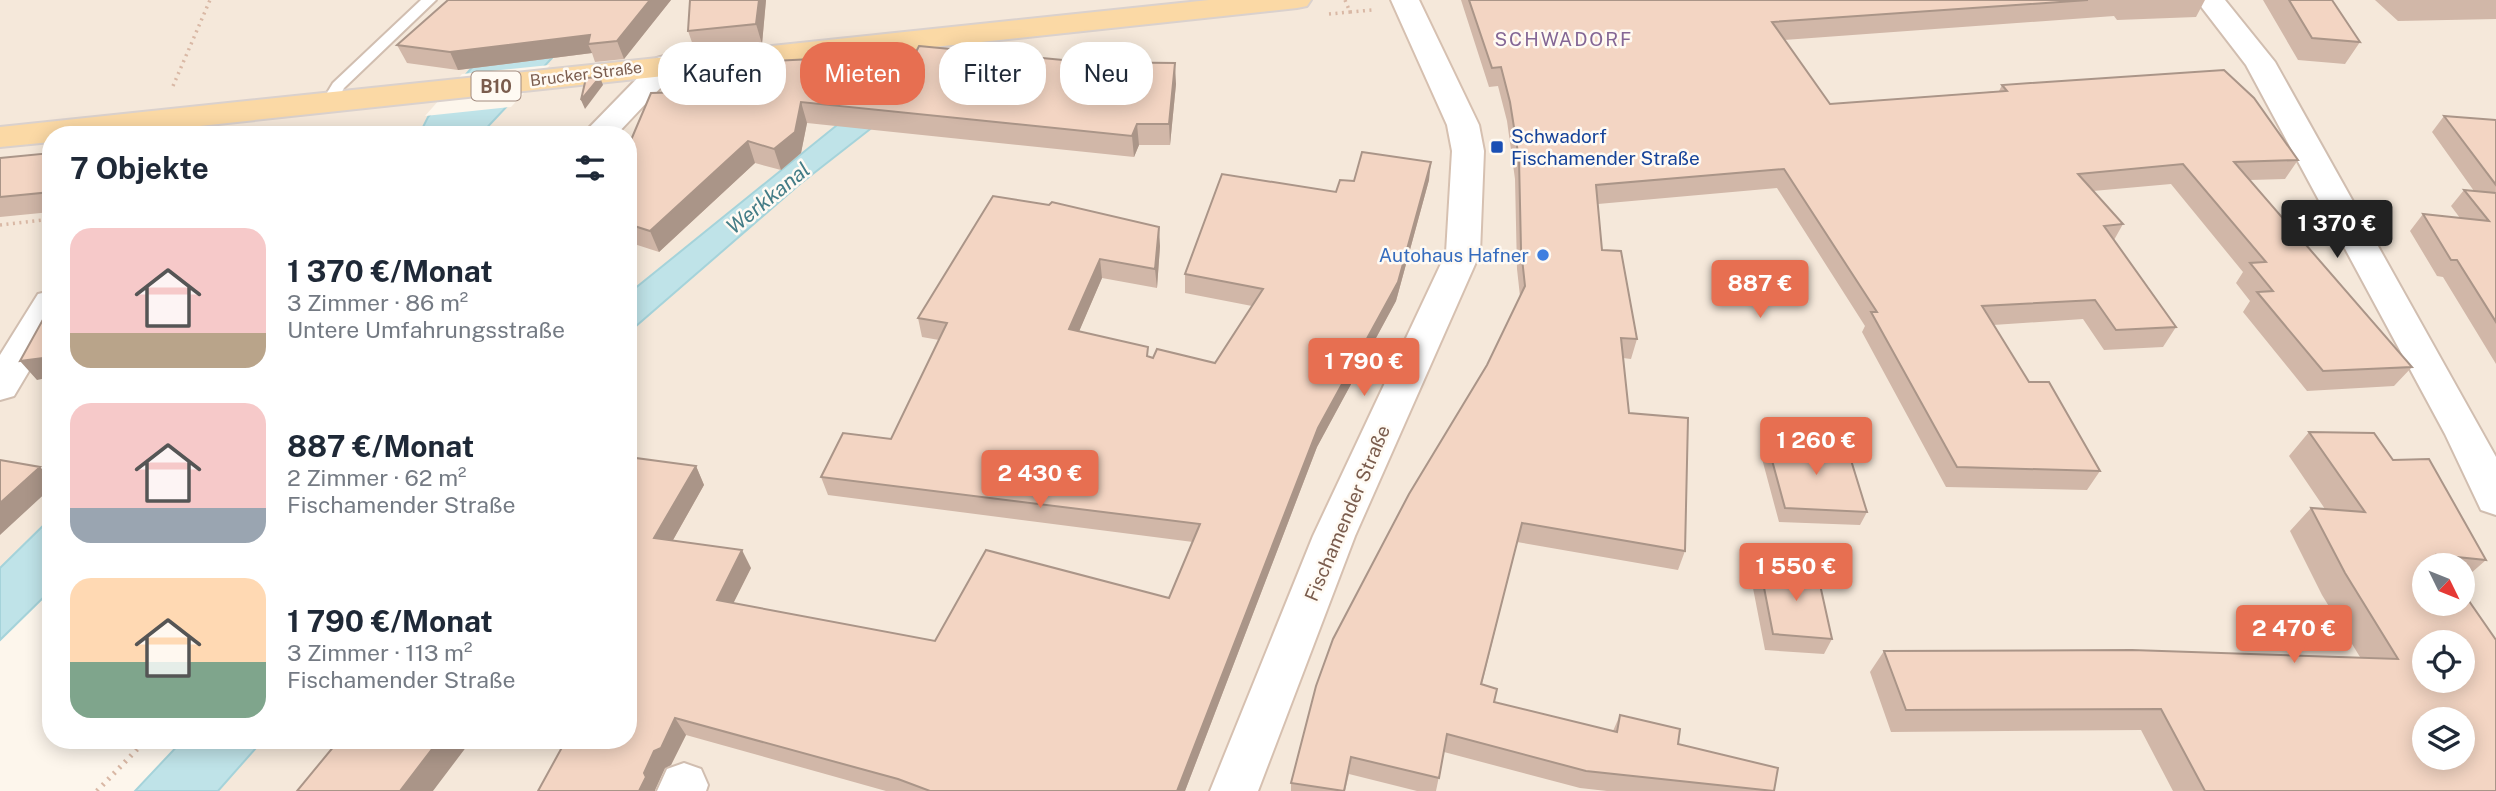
<!DOCTYPE html>
<html lang="de">
<meta charset="utf-8">
<style>
:root{--surface:#fff;--page:#f2f2f3;--text:#1f2937;--muted:#747a83;--accent:#e76f51}
body{margin:0;font-family:"Public Sans",sans-serif;background:var(--page);color:var(--text);height:100vh;display:flex;flex-direction:column;font-size:26px;white-space:nowrap}
*{box-sizing:border-box;margin:0}
p{font-size:23px;color:var(--muted)}
.icon{flex:none;width:38px;height:38px;fill:none;stroke:currentColor;stroke-width:2;stroke-linecap:round;stroke-linejoin:round}
.map{position:relative;flex:1;overflow:hidden}
.panel{position:absolute;left:42px;top:126px;width:595px;height:623px;display:flex;flex-direction:column;background:var(--surface);border-radius:28px;box-shadow:0 4px 18px #0003}
.panel>*{flex:none}
.guide{position:absolute;left:658px;top:42px;width:665px;height:63px;display:flex;gap:14px}
.needle{width:46px;rotate:133deg}
.tools{position:absolute;left:2412px;top:553px;display:grid;gap:14px}
.tools a{display:grid;place-items:center;width:63px;height:63px;border-radius:50%;background:var(--surface);box-shadow:0 4px 18px #0003;font-size:35px}
.price{position:absolute;translate:-50% -60px;padding:0 16px;border-radius:7px;background:var(--accent);color:#fff;font-size:23px;line-height:46px;filter:drop-shadow(0 2px 4px #0008)}
.price::after{content:'';position:absolute;left:50%;top:42px;width:21px;height:16px;margin-left:-10px;background:inherit;clip-path:polygon(0 0,100% 0,50% 100%)}
.price.on{background:#222;color:#fff}
ul{padding:0;list-style:none}
li{display:flex;align-items:center;gap:21px;height:175px;padding:0 28px}
li span{display:grid;place-items:center;flex:none;width:196px;height:140px;border-radius:21px;color:#555}
li>.icon{margin-inline-start:auto}
span .icon{width:84px;height:84px;fill:#fffc;stroke-width:1}
li b{font-size:30px}
h2{display:flex;justify-content:space-between;align-items:center;height:84px;padding:0 28px;font-size:30px}
.chip{padding:0 24px;border-radius:28px;background:var(--surface);box-shadow:0 4px 18px #0003;font-size:24px;line-height:63px}
.chip.on{background:var(--accent);color:#fff}
.map>svg:first-child{display:block}
.residential{fill:#f5e8da;fill-rule:evenodd}
.water{fill:#bfe3e8;stroke:#a5d3da;stroke-width:2}
.pier{fill:#fdf6ec}
.lines{fill:none;stroke-linecap:round;stroke-linejoin:round}
.service-casing{stroke:#d1beb0;stroke-width:4}
.minor-casing{stroke:#d1beb0;stroke-width:4}
.secondary-casing{stroke:#d6c0b0;stroke-width:4}
.primary-casing{stroke:#dad1cd;stroke-width:4}
.path-far1{stroke:#d9b8a5;stroke-width:3.5;stroke-dasharray:2 4.5;stroke-linecap:butt}
.path{stroke:#d9b8a5;stroke-width:5;stroke-dasharray:2 6;stroke-linecap:butt}
.service{fill:#fff;fill-rule:evenodd}
.minor{fill:#fff;fill-rule:evenodd}
.secondary{fill:#fff;fill-rule:evenodd}
.primary{fill:#fbd9a5;fill-rule:evenodd}
.wall{fill:#d1b7a8}
.shaded-wall{fill:#aa9588}
.building{fill:#f3d5c3;stroke:#aa9588;stroke-width:2;fill-rule:evenodd}
.transit-dot{fill:#1a4fb4;stroke:#fffaf3;stroke-width:2.5}
.shop-dot{fill:#3f7fe0;stroke:#fffaf3;stroke-width:2.5}
.labels{text-anchor:middle;dominant-baseline:central;stroke-width:5;stroke-linejoin:round;paint-order:stroke}
.far-street-label{font-size:16px;fill:#7a5c4d;stroke:#fffaf3}
.shield{fill:#fffaf3;stroke:#a28b7f;stroke-width:2}
.shield-label{font-size:18px;font-weight:bold;fill:#7a5c4d}
.far-quarter-label{font-size:19px;letter-spacing:2px;fill:#846695;stroke:#fffaf3}
.transit-label{font-size:19px;fill:#164399;stroke:#fffaf3;text-anchor:start}
.shop-label{font-size:19px;fill:#366cbe;stroke:#fffaf3;text-anchor:end}
.street-label{font-size:19px;fill:#7a5c4d;stroke:#fffaf3}
.water-label{font-size:21px;font-style:italic;fill:#437c86;stroke:#fffaf3}
</style>
<div class="map">
<svg width="2496" height="791" viewBox="0 0 2496 791">
<rect width="100%" height="100%" fill="#fdf6ec"/>
<!-- residential -->
<path class="residential" d="M0,0H532L428,117L419,135H51V518L0,568Z
M601,0H2496V791H218L263,740H628V333L800,184L924,87L889,83L628,294V135H480ZM2424,565H2462V604H2424ZM2424,642H2462V681H2424ZM2424,719H2462V758H2424Z"/>
<!-- water -->
<path class="water" d="M532,0L552,58L480,135H419L428,117Z
M889,83L924,87L800,184L628,333V294Z
M51,518V590L0,640V568Z
M183,740H263L218,791H135Z"/>
<!-- pier -->
<path class="pier" d="M550,65L511,107L425,116L462,74Z"/>
<g class="lines">
<defs>
<path id="service" d="M421,0H436L344,88L335,104H325L322,101L333,83Z"/>
<path id="minor" d="M2196,0H2225L2275,62L2496,457V515L2481,510L2445,434L2246,65Z
M668,55L679,58L683,64L616,135H582L657,58Z
M51,291V334L14,396L0,400V355L38,294Z
M684,763L701,769L708,785L706,791H657L667,769Z"/>
<path id="secondary" d="M1391,0H1419L1479,125L1484,151L1480,253L1355,536L1258,791H1210L1313,536L1446,253L1452,151L1447,125Z"/>
<path id="primary" d="M1209,0H1311L1307,6L1297,8L162,130L119,135H51V142L0,147V127Z"/>
</defs>
<!-- service casing -->
<use href="#service" class="service-casing"/>
<!-- minor casing -->
<use href="#minor" class="minor-casing"/>
<!-- secondary casing -->
<use href="#secondary" class="secondary-casing"/>
<!-- primary casing -->
<use href="#primary" class="primary-casing"/>
<!-- path-far1 -->
<path class="path-far1" d="M1345,0L1350,12L1372,10
M1329,14L1350,12
M173,86L210,0
M0,225L51,219"/>
<!-- path -->
<path class="path" d="M97,791L146,740"/>
<!-- service -->
<use href="#service" class="service"/>
<!-- minor -->
<use href="#minor" class="minor"/>
<!-- secondary -->
<use href="#secondary" class="secondary"/>
<!-- primary -->
<use href="#primary" class="primary"/>
</g>
<!-- wall -->
<path class="wall" d="M448,0H671L624,59L595,62L592,53L458,70L407,63L397,45Z
M766,0L762,44L695,51L688,31Z
M1461,0H2205L2196,17L2117,20L2114,16L1784,40L1830,104L1999,91L2002,85L2298,160L2285,179L2250,180L2412,367L2394,386L2307,391L2243,312L2250,301L2236,283L2243,272L2171,184L2093,191L2123,224L2114,240L2176,327L2163,347L2104,350L2083,319L1993,325L2029,382L2100,471L2087,490L1946,487L1862,332L1865,326L1777,188L1598,204L1602,250L1637,339L1631,359L1623,358L1629,413L1685,551L1678,570L1517,542L1482,684L1494,702L1613,731L1620,715L1774,791H1607L1580,788L1444,752L1436,791H1417L1349,774L1345,791H1291V783L1520,296L1517,269L1515,179L1507,121L1498,86L1489,87Z
M2263,0H2332L2360,42L2345,64L2298,60Z
M2375,0H2496V19L2398,21Z
M758,61L1176,84L1170,145H1139L1134,157L807,123L801,153L781,170L755,163L659,252L628,242V147L685,92Z
M2444,116L2496,120V364L2443,277L2437,276L2410,231L2423,214L2460,218L2451,206L2464,190L2474,191L2432,132Z
M51,153V212L0,217V158Z
M1429,180L1396,301L1317,447L1185,791H886L686,735L671,765L665,768L655,790L628,740V457L696,466L704,485L673,540L751,568L733,603L935,641L1169,598L1193,542L828,495L821,477L891,439L939,340L922,337L918,318L993,196L1160,246L1157,288L1102,278L1079,331L1149,357L1215,363L1252,306L1185,293V274L1354,181Z
M2309,432L2393,460L2486,560L2462,581V565H2424L2496,791H2173L2141,730L1891,732L1870,672L1884,651L2360,657L2322,595L2290,531L2311,508L2325,509L2289,456Z
M1767,442L1867,512L1860,525L1779,522L1761,455Z
M1760,567L1832,639L1824,654L1765,650L1752,583Z"/>
<!-- shaded-wall -->
<path class="shaded-wall" d="M650,0H671L624,59L617,41Z
M759,0H766L762,44L756,24Z
M590,35L588,44L592,53L458,70L450,52Z
M754,48L760,68L753,62Z
M1175,63L1176,84L1170,145L1169,124Z
M600,77L603,85L585,109L581,100Z
M801,102L807,123L801,153L781,170L774,149Z
M1137,124L1139,145L1134,157L1132,136Z
M748,141L755,163L659,252L650,231Z
M1431,162L1429,180L1396,301L1317,447L1185,791H1177L1318,428Z
M1159,227L1160,246L1157,288L1155,269Z
M1100,259L1102,278L1072,348L1069,329Z
M51,357V377L37,380L20,361Z
M696,466L704,485L664,556L654,538Z
M40,467L51,478V488L0,535V503Z
M742,550L751,568L726,618L717,600Z
M675,718L686,735L671,765L665,768L655,790V791H639L644,773L654,751Z
M439,740H463L467,746L433,791H400Z"/>
<!-- building -->
<path class="building" d="M448,0H650L617,41L588,44L590,35L450,52L397,45Z
M690,0H759L756,24L688,31Z
M1469,0H2088L1772,22L1830,104L2007,91L2002,85L2224,70L2254,98L2298,160L2234,162L2412,367L2323,371L2257,292L2273,291L2250,263L2266,262L2183,164L2078,174L2123,224L2104,226L2176,327L2116,330L2095,300L1982,306L2029,382H2049L2100,471L1957,467L1871,312H1877L1784,169L1596,185L1602,250L1621,251L1637,339L1621,338L1629,413L1688,418L1685,551L1522,523L1481,684L1497,689L1494,702L1617,732L1620,715L1680,729L1678,744L1778,768L1774,791L1586,771L1447,734L1439,778L1351,757L1344,791L1291,783L1316,686L1333,639L1409,494L1487,365L1525,286L1521,249L1519,159L1510,102L1501,67L1492,68Z
M2289,0H2332L2360,42L2312,38Z
M919,46L1084,62L1175,63L1169,124H1137L1132,136L801,102L795,132L774,149L748,141L650,231L628,224V147L651,93L685,92L687,55L754,48L753,62L915,54Z
M600,77L581,100L586,78Z
M2444,116L2496,120V185Z
M511,127L554,135H503Z
M1362,152L1431,162L1398,282L1318,428L1177,791H930L898,779L675,718L661,748L654,751L644,773L646,777L639,791H538L566,740H628V457L696,466L654,538L742,550L717,600L935,641L986,550L1169,598L1200,524L821,477L843,433L891,439L947,323L918,318L993,196L1049,205L1052,202L1159,227L1155,269L1100,259L1069,329L1148,347L1147,356L1153,358L1157,349L1215,363L1263,289L1185,274L1222,174L1336,192L1340,180L1354,181Z
M51,153V192L0,197V158Z
M2464,190L2496,193V322L2457,260H2451L2423,214L2489,221Z
M51,305V357L20,361Z
M2309,432L2374,433L2393,460L2429,459L2486,560L2437,555L2444,565H2424V604H2462V591L2496,640V791H2205L2161,709L1906,710L1884,651L2132,650L2398,659L2345,573L2311,508L2365,512ZM2424,642H2462V681H2424ZM2424,719H2462V758H2424Z
M1767,442L1846,444L1867,512L1785,508Z
M0,460L40,467L0,503Z
M1760,567L1817,571L1832,639L1773,634Z
M339,740H439L400,791H297Z"/>
<!-- markers -->
<rect class="transit-dot" x="1490" y="140" width="14" height="14" rx="3.5"/>
<circle class="shop-dot" cx="1543" cy="255" r="7"/>
<g class="labels">
<!-- far-street labels -->
<g class="far-street-label">
<text transform="translate(586 74) rotate(-7)">Brucker Straße</text>
</g>
<!-- shield labels -->
<rect class="shield" x="471.5" y="71.5" width="49" height="29" rx="5"/>
<g class="shield-label">
<text x="496" y="86">B10</text>
</g>
<!-- far-quarter labels -->
<g class="far-quarter-label">
<text x="1564" y="39">SCHWADORF</text>
</g>
<!-- transit labels -->
<g class="transit-label">
<text x="1511" y="136">Schwadorf<tspan x="1511" dy="22">Fischamender Straße</tspan></text>
</g>
<!-- shop labels -->
<g class="shop-label">
<text x="1529" y="255">Autohaus Hafner</text>
</g>
<!-- street labels -->
<g class="street-label">
<text transform="translate(1347 513) rotate(-67)">Fischamender Straße</text>
</g>
<!-- water labels -->
<g class="water-label">
<text transform="translate(768 198) rotate(-39)">Werkkanal</text>
</g>
</g>
</svg>
<div class="tools">
<a><svg class="needle" viewBox="-14 -14 28 28"><path d="M0-13l5 13h-10z" fill="#e53935"/><path d="M0 13l5-13h-10z" fill="#747a83"/></svg></a>
<a><svg class="icon" aria-label="locate" viewBox="0 0 24 24"><circle cx="12" cy="12" r="6"/><path d="M12 2v4M12 18v4M2 12h4M18 12h4"/></svg></a>
<a><svg class="icon" aria-label="layers" viewBox="0 0 24 24"><path d="M12 4l9 5-9 5-9-5zM3 14l9 5 9-5"/></svg></a>
</div>
<b class="price on" style="left:2337px;top:260px">1 370 €</b>
<b class="price" style="left:1760px;top:320px">887 €</b>
<b class="price" style="left:1364px;top:398px">1 790 €</b>
<b class="price" style="left:1816px;top:477px">1 260 €</b>
<b class="price" style="left:1040px;top:510px">2 430 €</b>
<b class="price" style="left:1796px;top:603px">1 550 €</b>
<b class="price" style="left:2294px;top:665px">2 470 €</b>
<div class="guide">
<a class="chip">Kaufen</a>
<a class="chip on">Mieten</a>
<a class="chip">Filter</a>
<a class="chip">Neu</a>
</div>
<section class="panel">
<h2>7 Objekte<svg class="icon" aria-label="filters" viewBox="0 0 24 24"><path d="M4 7h16M4 17h16"/><circle cx="9" cy="7" r="2"/><circle cx="15" cy="17" r="2"/></svg></h2>
<ul>
<li><span style="background:linear-gradient(#f6c9c9 75%,#b9a48a 0)"><svg class="icon" aria-label="home" viewBox="0 0 24 24"><path d="M3 11l9-7 9 7M6 9v11h12V9"/></svg></span><div><b>1 370 €/Monat</b><p>3 Zimmer · 86 m²</p><p>Untere Umfahrungsstraße</p></div></li>
<li><span style="background:linear-gradient(#f6c9c9 75%,#9aa5b1 0)"><svg class="icon" aria-label="home" viewBox="0 0 24 24"><path d="M3 11l9-7 9 7M6 9v11h12V9"/></svg></span><div><b>887 €/Monat</b><p>2 Zimmer · 62 m²</p><p>Fischamender Straße</p></div></li>
<li><span style="background:linear-gradient(#ffd9b3 60%,#7fa58c 0)"><svg class="icon" aria-label="home" viewBox="0 0 24 24"><path d="M3 11l9-7 9 7M6 9v11h12V9"/></svg></span><div><b>1 790 €/Monat</b><p>3 Zimmer · 113 m²</p><p>Fischamender Straße</p></div></li>
</ul>
</section>
</div>
